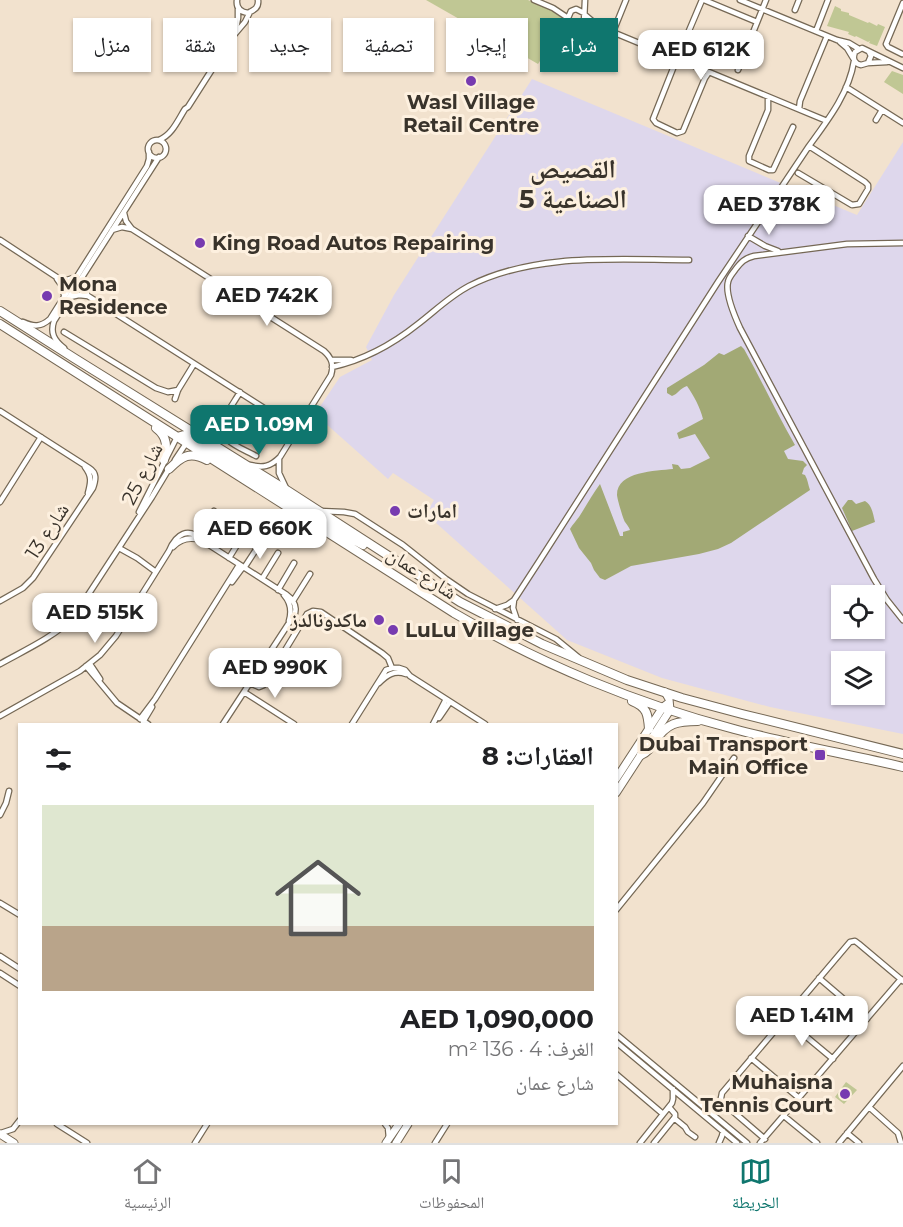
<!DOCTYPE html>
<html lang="ar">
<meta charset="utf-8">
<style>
:root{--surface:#fff;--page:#f2f2f2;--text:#202124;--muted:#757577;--line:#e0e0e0;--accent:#0f766e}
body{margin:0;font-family:Montserrat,"Noto Naskh Arabic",sans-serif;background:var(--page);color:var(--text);direction:rtl;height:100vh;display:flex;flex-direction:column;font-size:22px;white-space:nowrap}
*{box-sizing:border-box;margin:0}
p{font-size:20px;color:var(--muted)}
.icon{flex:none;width:33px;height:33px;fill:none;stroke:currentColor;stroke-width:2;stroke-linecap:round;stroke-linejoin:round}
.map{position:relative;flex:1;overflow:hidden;direction:ltr}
.side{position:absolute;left:18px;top:723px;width:600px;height:402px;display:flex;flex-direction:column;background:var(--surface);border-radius:0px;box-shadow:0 2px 4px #0004;direction:rtl}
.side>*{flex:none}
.guide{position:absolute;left:18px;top:18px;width:600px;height:54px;direction:rtl;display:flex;gap:12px}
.fabs{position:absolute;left:831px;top:585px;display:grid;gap:12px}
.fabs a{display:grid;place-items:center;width:54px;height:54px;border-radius:0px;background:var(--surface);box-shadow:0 2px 4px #0004;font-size:30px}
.price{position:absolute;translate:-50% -51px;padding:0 14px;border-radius:12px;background:#fff;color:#222;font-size:20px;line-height:39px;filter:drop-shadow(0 2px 3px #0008)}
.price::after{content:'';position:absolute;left:50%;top:36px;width:18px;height:14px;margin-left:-9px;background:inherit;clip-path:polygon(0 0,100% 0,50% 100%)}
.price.selected{background:var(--accent);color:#fff}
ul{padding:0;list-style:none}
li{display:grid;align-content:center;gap:12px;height:318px;padding:0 24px}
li+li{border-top:2px solid var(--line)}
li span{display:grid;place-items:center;height:186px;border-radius:0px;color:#555}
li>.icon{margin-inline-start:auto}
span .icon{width:108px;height:108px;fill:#fffc;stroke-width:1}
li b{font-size:26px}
h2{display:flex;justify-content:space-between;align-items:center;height:72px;padding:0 24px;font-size:26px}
.chip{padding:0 21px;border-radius:0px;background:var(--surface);box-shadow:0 2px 4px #0004;font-size:21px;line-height:54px}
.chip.selected{background:var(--accent);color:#fff}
.tab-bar{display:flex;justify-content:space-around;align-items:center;height:84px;border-top:2px solid var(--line);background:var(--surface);font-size:16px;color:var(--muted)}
.tab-bar a{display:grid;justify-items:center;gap:3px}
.tab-bar .selected{color:var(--accent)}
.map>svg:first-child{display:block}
.industrial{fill:#ded7ec;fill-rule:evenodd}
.green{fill:#c0c794}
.forest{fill:#a2a975}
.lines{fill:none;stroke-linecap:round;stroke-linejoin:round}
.street-casing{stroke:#756855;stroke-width:7}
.secondary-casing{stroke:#756855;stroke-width:9}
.primary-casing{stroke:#756855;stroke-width:10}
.street{stroke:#fff;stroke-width:4.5}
.secondary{stroke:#fff;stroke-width:7}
.primary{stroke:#fff;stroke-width:8}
.poi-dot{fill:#773bb0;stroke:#fdf0df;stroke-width:2}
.labels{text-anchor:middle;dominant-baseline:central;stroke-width:6;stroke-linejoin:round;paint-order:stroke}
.poi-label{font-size:20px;font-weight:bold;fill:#39332b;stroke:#fdf0df;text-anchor:start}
.street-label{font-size:20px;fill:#39332b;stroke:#fdf0df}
.district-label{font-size:26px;font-weight:bold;fill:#39332b;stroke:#fdf0df}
</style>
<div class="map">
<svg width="903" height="1143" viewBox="0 0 903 1143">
<rect width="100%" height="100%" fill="#f2e2ce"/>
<!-- industrial -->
<path class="industrial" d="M532,79L857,215L903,142V734L770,707L662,678L567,640L426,514L434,500L393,473L388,479L315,414L340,377L372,360L366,347L394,295ZM842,596H874V628H842ZM842,662H874V694H842Z"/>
<!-- green -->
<path class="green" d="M426,0H528L568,18L538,64Z
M835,6L841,9V11L849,13V15L868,23L869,22L877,26L878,24L885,27L877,46L869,43L870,41L868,42L856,36L855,37L848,34L849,32L827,26Z
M892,71L903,75V94L884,82Z
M846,1082L857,1090L844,1104L835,1097Z"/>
<!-- forest -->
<path class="forest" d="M741,346L744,349C762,381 777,414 795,445L784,451L788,459L803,461L807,465L804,468L802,474L805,475C808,480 808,485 810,490L731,543L718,549L699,554L631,566L605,580L600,578L594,570L591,563L579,548L570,529C573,524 576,521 579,517C586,506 592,495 600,484L620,536H623V532L630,530C629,527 627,525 625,522C623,519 617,498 617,495C617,471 656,471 673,469L672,464L678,465L681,469L690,468L710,458L695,434L679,439L677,433L703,419C700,407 694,396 687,386C680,388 678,394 672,396L667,393V388L704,365L719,353L724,355Z
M848,500H852L856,504L865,501C872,505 873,514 875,522L852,531L842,508Z"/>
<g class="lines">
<defs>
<path id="street" d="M237,0C236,8 240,12 248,13C254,10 259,8 258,0
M534,0L553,8L568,18
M704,0L757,22
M740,0L837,40L849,43L859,49
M795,10L799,0
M584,13L576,9L571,11L568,18L570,22L576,26L581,25L584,22L585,0
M585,15L598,26L827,121
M816,31L828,0
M613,32L626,0
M235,33L238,18V9
M840,42L847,48L853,58
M869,52L871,56L868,63L861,65C855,64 852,59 855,52L862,48L903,68
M902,54L888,47L886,44L903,3
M677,59L702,0
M680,60L674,66L653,119L656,123L677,133L683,131L705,78L709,72
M868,63L887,62
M738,70L766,0
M846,87L903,123
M768,97V110L749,156V161L769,170H773L793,127
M799,109L800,101L827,36
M876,120L882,110
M159,140C172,135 178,120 185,109L188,107L234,35L245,22L250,12
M148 149a9 9 0 1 1 18 0a9 9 0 1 1-18 0Z
M798,173L852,205L859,204L868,189V185L865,182L809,146
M124,213L126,221L132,229
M112,230L122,227L132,229L324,351C332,358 334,365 331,375L280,457C270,467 263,468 250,465
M748,236L765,246L778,251
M0,240L58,278L67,280L76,277
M903,243L847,244L754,256C745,258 741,262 735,270C733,273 729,277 728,282C725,294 735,317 740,328L874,579L887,600L903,620
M57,279L62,286L64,295
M81,280L83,288L88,296L297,429
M70,297L79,295L88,296
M23,322C34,327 41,327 50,319L147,166L149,159V152
M64,332L156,388L168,392L178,390
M64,348C54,340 50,333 54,321L159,157
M331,360H351
M332,367C364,360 393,344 418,324C435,311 450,296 469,286C536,252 617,260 689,260
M240,392C233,405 214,426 227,439C235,447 247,451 256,456
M175,399L178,390L194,364
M0,411L89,468C97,473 96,479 93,488L33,578L23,588L0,601
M279,459V473L286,488
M175,460L187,442
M85,467C92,476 91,482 88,493
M0,502L41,437
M320,511L344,512L355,514L403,545L446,579L468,594L556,639L578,657
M139,512L177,437
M198,536L214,511
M173,547C181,538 190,537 201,540
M213,547L229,521
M119,548L137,558L156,572
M229,558L245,532
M244,568L261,542
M262,579L278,553
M232,582L243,567
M278,590L294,563
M284,595C291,603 292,611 289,621
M514,600L513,608L517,620
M293,601L310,574
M495,609L507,605L514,600L540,560L718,282L809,146C828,120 849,93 854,61
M0,664C25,650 52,638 73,618L152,497L170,467
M90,664L100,679
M86,666L117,703L148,724
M250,683L259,687L264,685L307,614L313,611L321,612L382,653L388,658L392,668
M379,683C387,675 394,670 406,674
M244,692L294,724
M0,716L80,671L100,655L116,636L169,551C176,534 188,526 203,541L287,595C298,603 298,614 289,623L223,724
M439,718L450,702
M140,719L155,699L239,565
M143,722L152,707
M352,724L386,670L392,668H399L405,670L410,676L485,724
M433,724L446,699
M0,815L6,803L9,791
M0,903L20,915
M616,910L703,803L734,758
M0,956L20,969
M0,973L20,986
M819,978L867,1019
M785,1019L833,1059
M616,1034L747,1143
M616,1042L737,1143
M751,1058L799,1098
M616,1074L663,1114
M869,1107L898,1133L901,1143
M784,1116L817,1143
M674,1118L685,1127L688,1132L695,1137
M57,1124L87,1143
M385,1124L388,1128L389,1138
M1,1133L13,1129L20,1120
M847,1133L859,1143
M765,1139L722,1102L721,1098L722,1093L850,942L855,941L859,944L903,981
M195,1143L207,1124
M435,1143L447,1124
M640,1143L672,1103L673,1099V1089
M654,1143L675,1117V1114L669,1107
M719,1143L722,1136L723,1131
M760,1143L901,979
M839,1143L903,1066"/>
<path id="secondary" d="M616,779L663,707L667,704
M616,793L670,710L669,699L665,692
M0,1134L14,1143
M386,1143L399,1124
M396,1143L408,1124"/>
<path id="primary" d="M0,311L74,358L288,491L460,602L542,644L627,680L682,698L742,714L903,754
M0,324L454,613C540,664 638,704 734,729C790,744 847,754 903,767
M156,428C168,437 167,447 164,460
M177,437L184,435L190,437L341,533L363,545
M169,469C182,456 190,451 207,460
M632,701C647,707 648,714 649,729
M641,755C648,752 651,747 655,741C667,723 677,721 698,721"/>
</defs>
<!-- street casing -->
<use href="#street" class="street-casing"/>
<!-- secondary casing -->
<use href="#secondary" class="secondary-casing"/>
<!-- primary casing -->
<use href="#primary" class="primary-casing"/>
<!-- street -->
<use href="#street" class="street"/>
<!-- secondary -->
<use href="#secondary" class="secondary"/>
<!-- primary -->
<use href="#primary" class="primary"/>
</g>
<!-- markers -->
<g class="poi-dot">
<circle cx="471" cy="81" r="6"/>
<circle cx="200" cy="243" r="6"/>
<circle cx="47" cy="296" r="6"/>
<circle cx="395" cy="511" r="6"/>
<circle cx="379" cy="620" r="6"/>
<circle cx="393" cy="630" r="6"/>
<rect x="814" y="749" width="12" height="12" rx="3"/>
<circle cx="845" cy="1094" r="6"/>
</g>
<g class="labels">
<!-- poi labels -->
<g class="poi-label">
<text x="471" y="102" text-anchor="middle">Wasl Village<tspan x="471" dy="23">Retail Centre</tspan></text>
<text x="212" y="243">King Road Autos Repairing</text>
<text x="59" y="284">Mona<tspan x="59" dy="23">Residence</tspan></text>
<text x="407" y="511">امارات</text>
<text x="367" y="620" text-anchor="end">ماكدونالدز</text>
<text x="405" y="630">LuLu Village</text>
<text x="808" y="744" text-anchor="end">Dubai Transport<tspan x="808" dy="23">Main Office</tspan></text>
<text x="833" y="1082" text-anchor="end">Muhaisna<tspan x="833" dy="23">Tennis Court</tspan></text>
</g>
<!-- street labels -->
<g class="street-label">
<text transform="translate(142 474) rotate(-63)">شارع 25</text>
<text transform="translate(47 531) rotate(-57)">شارع 13</text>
<text transform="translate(422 573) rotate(33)">شارع عمان</text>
</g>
<!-- district labels -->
<g class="district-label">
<text x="573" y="169">القصيص<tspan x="573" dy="30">الصناعية 5</tspan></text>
</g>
</g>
</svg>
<div class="fabs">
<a><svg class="icon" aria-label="locate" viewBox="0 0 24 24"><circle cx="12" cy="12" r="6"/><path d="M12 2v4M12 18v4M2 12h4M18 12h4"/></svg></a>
<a><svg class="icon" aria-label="layers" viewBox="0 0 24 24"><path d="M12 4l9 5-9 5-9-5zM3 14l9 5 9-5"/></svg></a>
</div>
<b class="price" style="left:701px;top:81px">AED 612K</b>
<b class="price" style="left:769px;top:236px">AED 378K</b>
<b class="price" style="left:267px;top:327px">AED 742K</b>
<b class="price selected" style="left:259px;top:456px">AED 1.09M</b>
<b class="price" style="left:260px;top:560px">AED 660K</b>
<b class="price" style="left:95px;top:644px">AED 515K</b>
<b class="price" style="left:275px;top:699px">AED 990K</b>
<b class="price" style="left:802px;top:1047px">AED 1.41M</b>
<div class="guide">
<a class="chip selected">شراء</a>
<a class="chip">إيجار</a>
<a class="chip">تصفية</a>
<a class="chip">جديد</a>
<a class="chip">شقة</a>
<a class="chip">منزل</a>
</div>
<section class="side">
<h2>العقارات: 8<svg class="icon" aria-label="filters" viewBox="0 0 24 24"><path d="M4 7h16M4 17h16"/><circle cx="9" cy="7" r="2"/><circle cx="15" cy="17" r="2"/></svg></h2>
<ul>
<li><span style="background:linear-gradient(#dfe7d0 65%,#b9a48a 0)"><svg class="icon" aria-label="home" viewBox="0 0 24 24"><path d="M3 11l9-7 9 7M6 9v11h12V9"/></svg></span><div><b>AED 1,090,000</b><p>الغرف: 4 · 136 m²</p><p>شارع عمان</p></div></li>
</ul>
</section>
</div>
<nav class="tab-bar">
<a class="selected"><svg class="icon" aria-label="map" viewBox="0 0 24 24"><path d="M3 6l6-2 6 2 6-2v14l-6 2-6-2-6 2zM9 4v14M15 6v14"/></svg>الخريطة</a>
<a><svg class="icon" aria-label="saved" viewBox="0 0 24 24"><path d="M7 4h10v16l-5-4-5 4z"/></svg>المحفوظات</a>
<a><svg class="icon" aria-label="home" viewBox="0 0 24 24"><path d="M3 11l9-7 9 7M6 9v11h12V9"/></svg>الرئيسية</a>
</nav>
